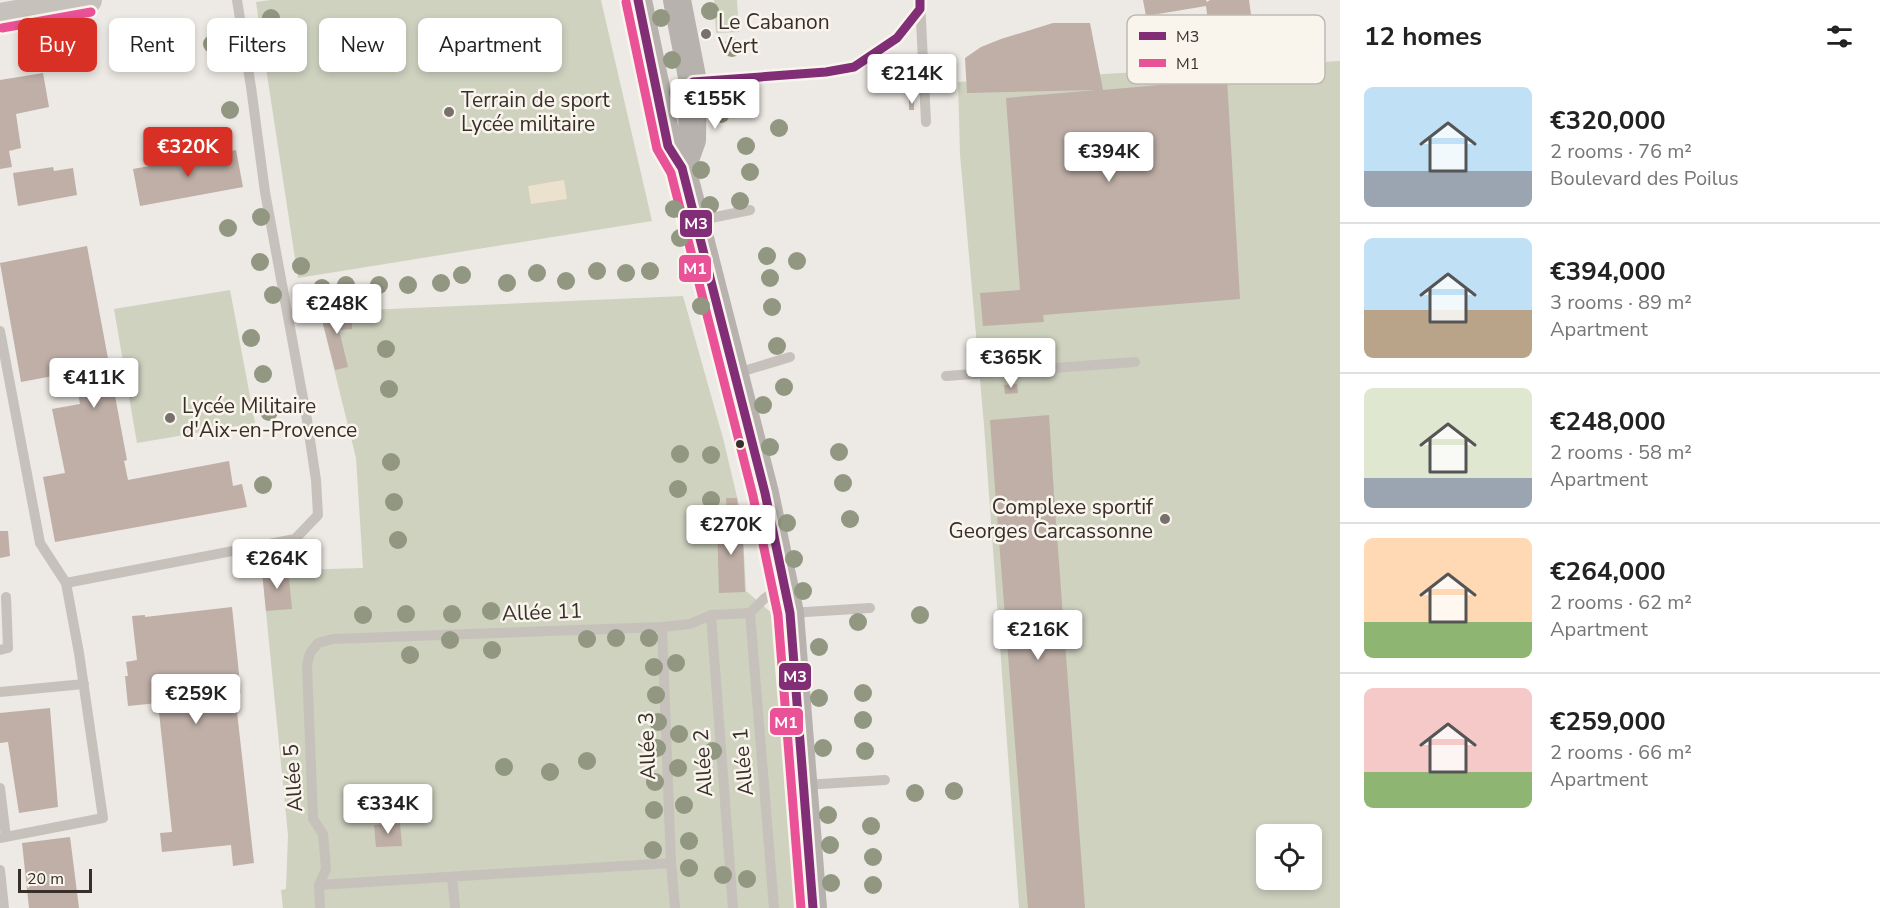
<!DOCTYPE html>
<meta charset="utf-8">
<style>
:root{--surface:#fff;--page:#f6f6f6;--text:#222;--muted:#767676;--line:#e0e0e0;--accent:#d93025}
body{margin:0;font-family:"Nunito Sans",sans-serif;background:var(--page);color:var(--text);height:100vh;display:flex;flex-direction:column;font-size:22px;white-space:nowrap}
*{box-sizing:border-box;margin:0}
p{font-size:20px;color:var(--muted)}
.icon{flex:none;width:33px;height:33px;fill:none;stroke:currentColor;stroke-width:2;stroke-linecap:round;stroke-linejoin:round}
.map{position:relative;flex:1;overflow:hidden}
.details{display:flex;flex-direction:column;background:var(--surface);width:540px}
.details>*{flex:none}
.hud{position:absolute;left:18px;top:18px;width:570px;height:54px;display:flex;gap:12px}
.controls{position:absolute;left:1256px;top:824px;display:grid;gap:12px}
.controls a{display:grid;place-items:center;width:66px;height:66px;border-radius:9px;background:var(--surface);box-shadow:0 3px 9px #0003;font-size:30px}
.scale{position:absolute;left:18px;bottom:15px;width:74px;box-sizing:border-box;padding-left:6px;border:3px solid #382f2b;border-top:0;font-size:16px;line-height:21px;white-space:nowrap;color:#382f2b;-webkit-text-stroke:4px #f9f4ec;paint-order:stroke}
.price{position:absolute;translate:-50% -51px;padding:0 14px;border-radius:6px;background:#fff;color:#222;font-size:20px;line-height:39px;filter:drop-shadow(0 2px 3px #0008)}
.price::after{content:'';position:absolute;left:50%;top:36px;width:18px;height:14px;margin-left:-9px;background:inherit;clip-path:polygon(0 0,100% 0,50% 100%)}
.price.current{background:var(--accent);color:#fff}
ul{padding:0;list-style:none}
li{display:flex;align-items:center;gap:18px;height:150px;padding:0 24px}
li+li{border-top:2px solid var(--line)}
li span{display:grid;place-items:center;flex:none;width:168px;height:120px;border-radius:9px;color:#555}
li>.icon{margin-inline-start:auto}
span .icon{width:72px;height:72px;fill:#fffc;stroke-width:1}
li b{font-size:26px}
h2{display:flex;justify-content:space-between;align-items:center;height:72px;padding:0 24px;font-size:26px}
.pill{padding:0 21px;border-radius:9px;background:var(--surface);box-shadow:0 3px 9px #0003;font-size:21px;line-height:54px}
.pill.current{background:var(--accent);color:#fff}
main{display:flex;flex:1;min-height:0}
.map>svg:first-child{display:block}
.green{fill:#ced2bf;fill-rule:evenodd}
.sand{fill:#ebe1cc}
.building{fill:#bfafa7}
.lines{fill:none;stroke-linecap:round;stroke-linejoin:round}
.service{stroke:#c7c1bc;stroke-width:10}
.tertiary{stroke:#c7c1bc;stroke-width:26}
.secondary{stroke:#b7b2ad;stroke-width:28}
.bus-1-casing{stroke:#f9f4ec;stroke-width:14}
.bus-2-casing{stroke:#f9f4ec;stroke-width:14}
.bus-1{stroke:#812e77;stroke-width:9}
.bus-2{stroke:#ea5297;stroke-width:9}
.tree{fill:#919781}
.poi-dot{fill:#77706c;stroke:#f9f4ec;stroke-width:2}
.bus-dot{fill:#382f2b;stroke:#f9f4ec;stroke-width:2}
.labels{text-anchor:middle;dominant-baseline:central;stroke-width:5;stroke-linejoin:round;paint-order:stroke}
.poi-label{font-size:21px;fill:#382f2b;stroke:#f9f4ec;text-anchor:start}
.street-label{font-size:21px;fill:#382f2b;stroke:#f9f4ec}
.key{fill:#f9f4ec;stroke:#bfb9b2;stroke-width:1.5}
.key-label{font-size:16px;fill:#382f2b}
.line-badge{stroke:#f9f4ec;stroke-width:2}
.badge-label{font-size:16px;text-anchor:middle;font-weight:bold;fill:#fff}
</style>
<main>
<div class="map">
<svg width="1340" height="908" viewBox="0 0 1340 908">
<rect width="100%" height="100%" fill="#ede9e4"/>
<!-- green -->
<path class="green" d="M271,0H601L652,221L298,278L256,2Z
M714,0H737L739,32L716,33Z
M1340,61V908H1019L984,425L960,154L958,82ZM1266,834H1311V879H1266Z
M230,290L255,423L137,443L114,309Z
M683,296L723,438L742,518L746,591L774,615L796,908H283L281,890L286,889L288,835L262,571L363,568L356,458L320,312Z"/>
<!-- sand -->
<path class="sand" d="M564,180L567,199L531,204L528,186Z"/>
<!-- building -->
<path class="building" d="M1143,0H1206L1207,2L1210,0H1249L1257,59L1237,62L1231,17L1208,21L1206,6L1146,16Z
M1053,23H1090L1103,90L1227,79L1240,299L1043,315L1044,322L983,326L980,293L1020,290L1006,98L1096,90L967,93L965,58L981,47L1001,39Z
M43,73L49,107L16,114L21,148L9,151L12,167L0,169V80Z
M893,73L894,83L874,84L873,74Z
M909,100H914V110H909Z
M236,150L243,187L140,206L133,169Z
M53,167L54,171L73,168L77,195L18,206L13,173Z
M87,246L127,460L124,461L128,480L229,461L233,486L242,484L247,507L55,542L43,477L65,473L52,409L80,404L74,372L21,382L0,263Z
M352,311V329L339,330L348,367L335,370L320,312Z
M1017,384L1018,393L1005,394L1004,385Z
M1049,415L1055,510L1085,908H1028L997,515L990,420Z
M726,498H737L738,511L727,512Z
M742,518L745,592L719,593L717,522L722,519Z
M0,531H8L10,556L0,558Z
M288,569L292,609L266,611L262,571Z
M232,607L241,693L235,694L254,863L233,866L231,845L162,852L160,833L172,832L158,703L128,706L125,676H128L126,662L137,660L132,616L145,615V617Z
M50,708L58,807L19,813L8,742L0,743V713Z
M400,823L402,846L376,847L374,825Z
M70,837L79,908H29L22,843Z"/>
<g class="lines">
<!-- service -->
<path class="service" d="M920,0L926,122
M695,82L826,72L854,67L897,38L920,9
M696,221L750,210
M0,331L40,543L66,583L79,653L103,818L0,838
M737,373L790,357
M946,376L1135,362
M66,583L295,539L318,515L316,480L307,420L265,192L251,87L237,0
M750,613L774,908
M750,613L765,598L782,586
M790,613L870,608
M711,615L733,908
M662,627L671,863L675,908
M0,650L8,648L6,597
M0,692L84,684
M804,785L885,780
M0,788L6,837
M0,870L4,908
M452,877L455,908
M319,885L671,863
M320,908L319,885L326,869L323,834L313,819L307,665L310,653L318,643L333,639L662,627L690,624L711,615L750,613"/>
<!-- tertiary -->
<path class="tertiary" d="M0,16L89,0"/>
<!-- secondary -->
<path class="secondary" d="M638,0L668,146L682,168L765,493L790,613L813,908
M677,0L693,82L692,140L682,168"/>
<defs>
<path id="bus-1" d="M638,0L668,146L682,168L765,493L790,613L813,908
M693,82L826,72L854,67L897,38L920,9V0"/>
<path id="bus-2" d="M626,2L657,149L671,173L753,496L778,615L801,908
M2,28L91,12"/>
</defs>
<!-- bus-1 casing -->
<use href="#bus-1" class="bus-1-casing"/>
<!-- bus-2 casing -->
<use href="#bus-2" class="bus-2-casing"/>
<!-- bus-1 -->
<use href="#bus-1" class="bus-1"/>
<!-- bus-2 -->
<use href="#bus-2" class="bus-2"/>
</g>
<!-- trees -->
<g class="tree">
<circle cx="710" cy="11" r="9"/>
<circle cx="271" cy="18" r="9"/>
<circle cx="661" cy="18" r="9"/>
<circle cx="212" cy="44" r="9"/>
<circle cx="732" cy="48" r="9"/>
<circle cx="672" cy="60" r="9"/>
<circle cx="678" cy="93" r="9"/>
<circle cx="230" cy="110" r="9"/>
<circle cx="721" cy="114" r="9"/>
<circle cx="779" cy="128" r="9"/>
<circle cx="746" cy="146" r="9"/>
<circle cx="701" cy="170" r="9"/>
<circle cx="750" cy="172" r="9"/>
<circle cx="740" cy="201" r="9"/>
<circle cx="710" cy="205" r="9"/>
<circle cx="674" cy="209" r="9"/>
<circle cx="261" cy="217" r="9"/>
<circle cx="228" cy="228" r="9"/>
<circle cx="680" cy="238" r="9"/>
<circle cx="767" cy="256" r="9"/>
<circle cx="797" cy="261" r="9"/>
<circle cx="260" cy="262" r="9"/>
<circle cx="301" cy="266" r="9"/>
<circle cx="597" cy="271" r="9"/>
<circle cx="650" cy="271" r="9"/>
<circle cx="689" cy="272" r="9"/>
<circle cx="537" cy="273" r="9"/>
<circle cx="626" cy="273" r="9"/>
<circle cx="462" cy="275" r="9"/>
<circle cx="770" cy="278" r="9"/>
<circle cx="566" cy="281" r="9"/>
<circle cx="441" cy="283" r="9"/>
<circle cx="507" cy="283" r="9"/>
<circle cx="346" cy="285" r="9"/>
<circle cx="379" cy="285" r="9"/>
<circle cx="408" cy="285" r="9"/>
<circle cx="322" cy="288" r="9"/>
<circle cx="273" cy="295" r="9"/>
<circle cx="701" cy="306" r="9"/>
<circle cx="772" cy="307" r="9"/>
<circle cx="251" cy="338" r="9"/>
<circle cx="777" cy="346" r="9"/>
<circle cx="386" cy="349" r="9"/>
<circle cx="263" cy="374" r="9"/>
<circle cx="784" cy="387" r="9"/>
<circle cx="389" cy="389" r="9"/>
<circle cx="763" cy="405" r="9"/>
<circle cx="269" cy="412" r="9"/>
<circle cx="770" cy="447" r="9"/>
<circle cx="839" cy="452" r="9"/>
<circle cx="680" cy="454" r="9"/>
<circle cx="711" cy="455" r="9"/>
<circle cx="391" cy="462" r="9"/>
<circle cx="843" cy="483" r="9"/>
<circle cx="263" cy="485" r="9"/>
<circle cx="678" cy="489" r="9"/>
<circle cx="711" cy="500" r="9"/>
<circle cx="394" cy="502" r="9"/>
<circle cx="850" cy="519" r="9"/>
<circle cx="787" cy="523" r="9"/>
<circle cx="398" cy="540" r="9"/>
<circle cx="794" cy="559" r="9"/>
<circle cx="803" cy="591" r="9"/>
<circle cx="491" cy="611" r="9"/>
<circle cx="406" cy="614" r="9"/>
<circle cx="452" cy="614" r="9"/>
<circle cx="363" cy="615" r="9"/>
<circle cx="920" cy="615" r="9"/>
<circle cx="858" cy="622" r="9"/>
<circle cx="616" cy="638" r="9"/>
<circle cx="649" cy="638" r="9"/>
<circle cx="587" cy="639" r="9"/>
<circle cx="450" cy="640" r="9"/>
<circle cx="819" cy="647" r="9"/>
<circle cx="492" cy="650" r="9"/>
<circle cx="410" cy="655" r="9"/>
<circle cx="676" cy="663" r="9"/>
<circle cx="654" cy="667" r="9"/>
<circle cx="863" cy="693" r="9"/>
<circle cx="656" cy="695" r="9"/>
<circle cx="819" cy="698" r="9"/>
<circle cx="863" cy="720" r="9"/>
<circle cx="658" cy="722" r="9"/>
<circle cx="679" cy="734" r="9"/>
<circle cx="657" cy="748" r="9"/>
<circle cx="823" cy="748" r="9"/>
<circle cx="713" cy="751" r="9"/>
<circle cx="865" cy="751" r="9"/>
<circle cx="587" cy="761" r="9"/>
<circle cx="504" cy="767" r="9"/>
<circle cx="678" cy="768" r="9"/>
<circle cx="550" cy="772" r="9"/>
<circle cx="655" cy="782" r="9"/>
<circle cx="954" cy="791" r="9"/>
<circle cx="915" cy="793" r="9"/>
<circle cx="684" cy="805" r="9"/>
<circle cx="654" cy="810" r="9"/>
<circle cx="828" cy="815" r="9"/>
<circle cx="871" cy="826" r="9"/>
<circle cx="689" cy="841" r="9"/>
<circle cx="830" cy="845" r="9"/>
<circle cx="653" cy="850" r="9"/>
<circle cx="873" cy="857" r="9"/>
<circle cx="689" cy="868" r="9"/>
<circle cx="723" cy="875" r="9"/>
<circle cx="747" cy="879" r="9"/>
<circle cx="831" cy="883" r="9"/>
<circle cx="873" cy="885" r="9"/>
</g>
<!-- markers -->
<g class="poi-dot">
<circle cx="706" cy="34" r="6"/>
<circle cx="449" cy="112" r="6"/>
<circle cx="170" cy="418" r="6"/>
<circle cx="1165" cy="519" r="6"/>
</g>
<circle class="bus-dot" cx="740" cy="444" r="5"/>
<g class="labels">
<!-- poi labels -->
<g class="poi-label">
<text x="718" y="22">Le Cabanon<tspan x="718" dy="24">Vert</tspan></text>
<text x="461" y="100">Terrain de sport<tspan x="461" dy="24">Lycée militaire</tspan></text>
<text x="182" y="406">Lycée Militaire<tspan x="182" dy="24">d'Aix-en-Provence</tspan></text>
<text x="1153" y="507" text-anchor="end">Complexe sportif<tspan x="1153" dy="24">Georges Carcassonne</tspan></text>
</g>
<!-- street labels -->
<g class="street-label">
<text transform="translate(542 612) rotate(-2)">Allée 11</text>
<text transform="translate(647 746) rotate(-92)">Allée 3</text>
<text transform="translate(743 762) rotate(-95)">Allée 1</text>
<text transform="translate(703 763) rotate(-94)">Allée 2</text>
<text transform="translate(293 778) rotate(-94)">Allée 5</text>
</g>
</g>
<!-- legend -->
<rect x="1127" y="15" width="198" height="69" rx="9" class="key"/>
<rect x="1139" y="32" width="27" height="8" fill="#812e77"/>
<rect x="1139" y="59" width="27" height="8" fill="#ea5297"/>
<g class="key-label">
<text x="1176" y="42">M3</text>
<text x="1176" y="69">M1</text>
</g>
<g class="line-badge">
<rect x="679" y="209" width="34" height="29" rx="6" fill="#812e77"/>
<rect x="678" y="254" width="34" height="29" rx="6" fill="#ea5297"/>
<rect x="778" y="662" width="34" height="29" rx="6" fill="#812e77"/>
<rect x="769" y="707" width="35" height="29" rx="6" fill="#ea5297"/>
</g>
<g class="badge-label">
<text x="696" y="229">M3</text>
<text x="695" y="274">M1</text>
<text x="795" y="682">M3</text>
<text x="786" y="728">M1</text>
</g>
</svg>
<div class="controls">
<a><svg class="icon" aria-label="locate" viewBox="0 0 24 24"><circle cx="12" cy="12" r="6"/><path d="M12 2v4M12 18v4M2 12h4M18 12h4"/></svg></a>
</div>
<div class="scale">20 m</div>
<b class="price" style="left:912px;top:105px">€214K</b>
<b class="price" style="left:715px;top:130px">€155K</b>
<b class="price current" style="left:188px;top:178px">€320K</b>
<b class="price" style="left:1109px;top:183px">€394K</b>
<b class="price" style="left:337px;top:335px">€248K</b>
<b class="price" style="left:1011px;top:389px">€365K</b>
<b class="price" style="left:94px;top:409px">€411K</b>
<b class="price" style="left:731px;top:556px">€270K</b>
<b class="price" style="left:277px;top:590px">€264K</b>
<b class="price" style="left:1038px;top:661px">€216K</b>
<b class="price" style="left:196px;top:725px">€259K</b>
<b class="price" style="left:388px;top:835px">€334K</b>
<div class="hud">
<a class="pill current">Buy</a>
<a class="pill">Rent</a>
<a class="pill">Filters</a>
<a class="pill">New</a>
<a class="pill">Apartment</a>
</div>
</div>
<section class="details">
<h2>12 homes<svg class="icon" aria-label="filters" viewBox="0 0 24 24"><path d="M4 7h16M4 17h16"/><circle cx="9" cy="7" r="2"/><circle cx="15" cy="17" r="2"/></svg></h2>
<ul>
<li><span style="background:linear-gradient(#bfe0f5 70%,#9aa5b1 0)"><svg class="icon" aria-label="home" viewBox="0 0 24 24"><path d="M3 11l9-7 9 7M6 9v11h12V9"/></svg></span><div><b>€320,000</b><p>2 rooms · 76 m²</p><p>Boulevard des Poilus</p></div></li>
<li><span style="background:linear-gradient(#bfe0f5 60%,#b9a48a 0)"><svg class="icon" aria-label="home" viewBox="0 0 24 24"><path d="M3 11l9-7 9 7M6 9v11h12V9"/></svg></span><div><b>€394,000</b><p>3 rooms · 89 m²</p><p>Apartment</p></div></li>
<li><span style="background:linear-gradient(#dfe7d0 75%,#9aa5b1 0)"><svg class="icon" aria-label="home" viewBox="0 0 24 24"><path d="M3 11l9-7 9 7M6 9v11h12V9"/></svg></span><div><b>€248,000</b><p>2 rooms · 58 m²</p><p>Apartment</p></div></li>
<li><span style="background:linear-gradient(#ffd9b3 70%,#8fb573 0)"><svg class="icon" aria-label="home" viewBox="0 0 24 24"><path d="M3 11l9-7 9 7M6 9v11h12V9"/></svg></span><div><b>€264,000</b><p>2 rooms · 62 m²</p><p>Apartment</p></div></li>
<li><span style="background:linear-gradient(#f6c9c9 70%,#8fb573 0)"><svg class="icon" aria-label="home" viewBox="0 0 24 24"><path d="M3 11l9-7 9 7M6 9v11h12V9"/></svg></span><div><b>€259,000</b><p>2 rooms · 66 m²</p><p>Apartment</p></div></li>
</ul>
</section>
</main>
